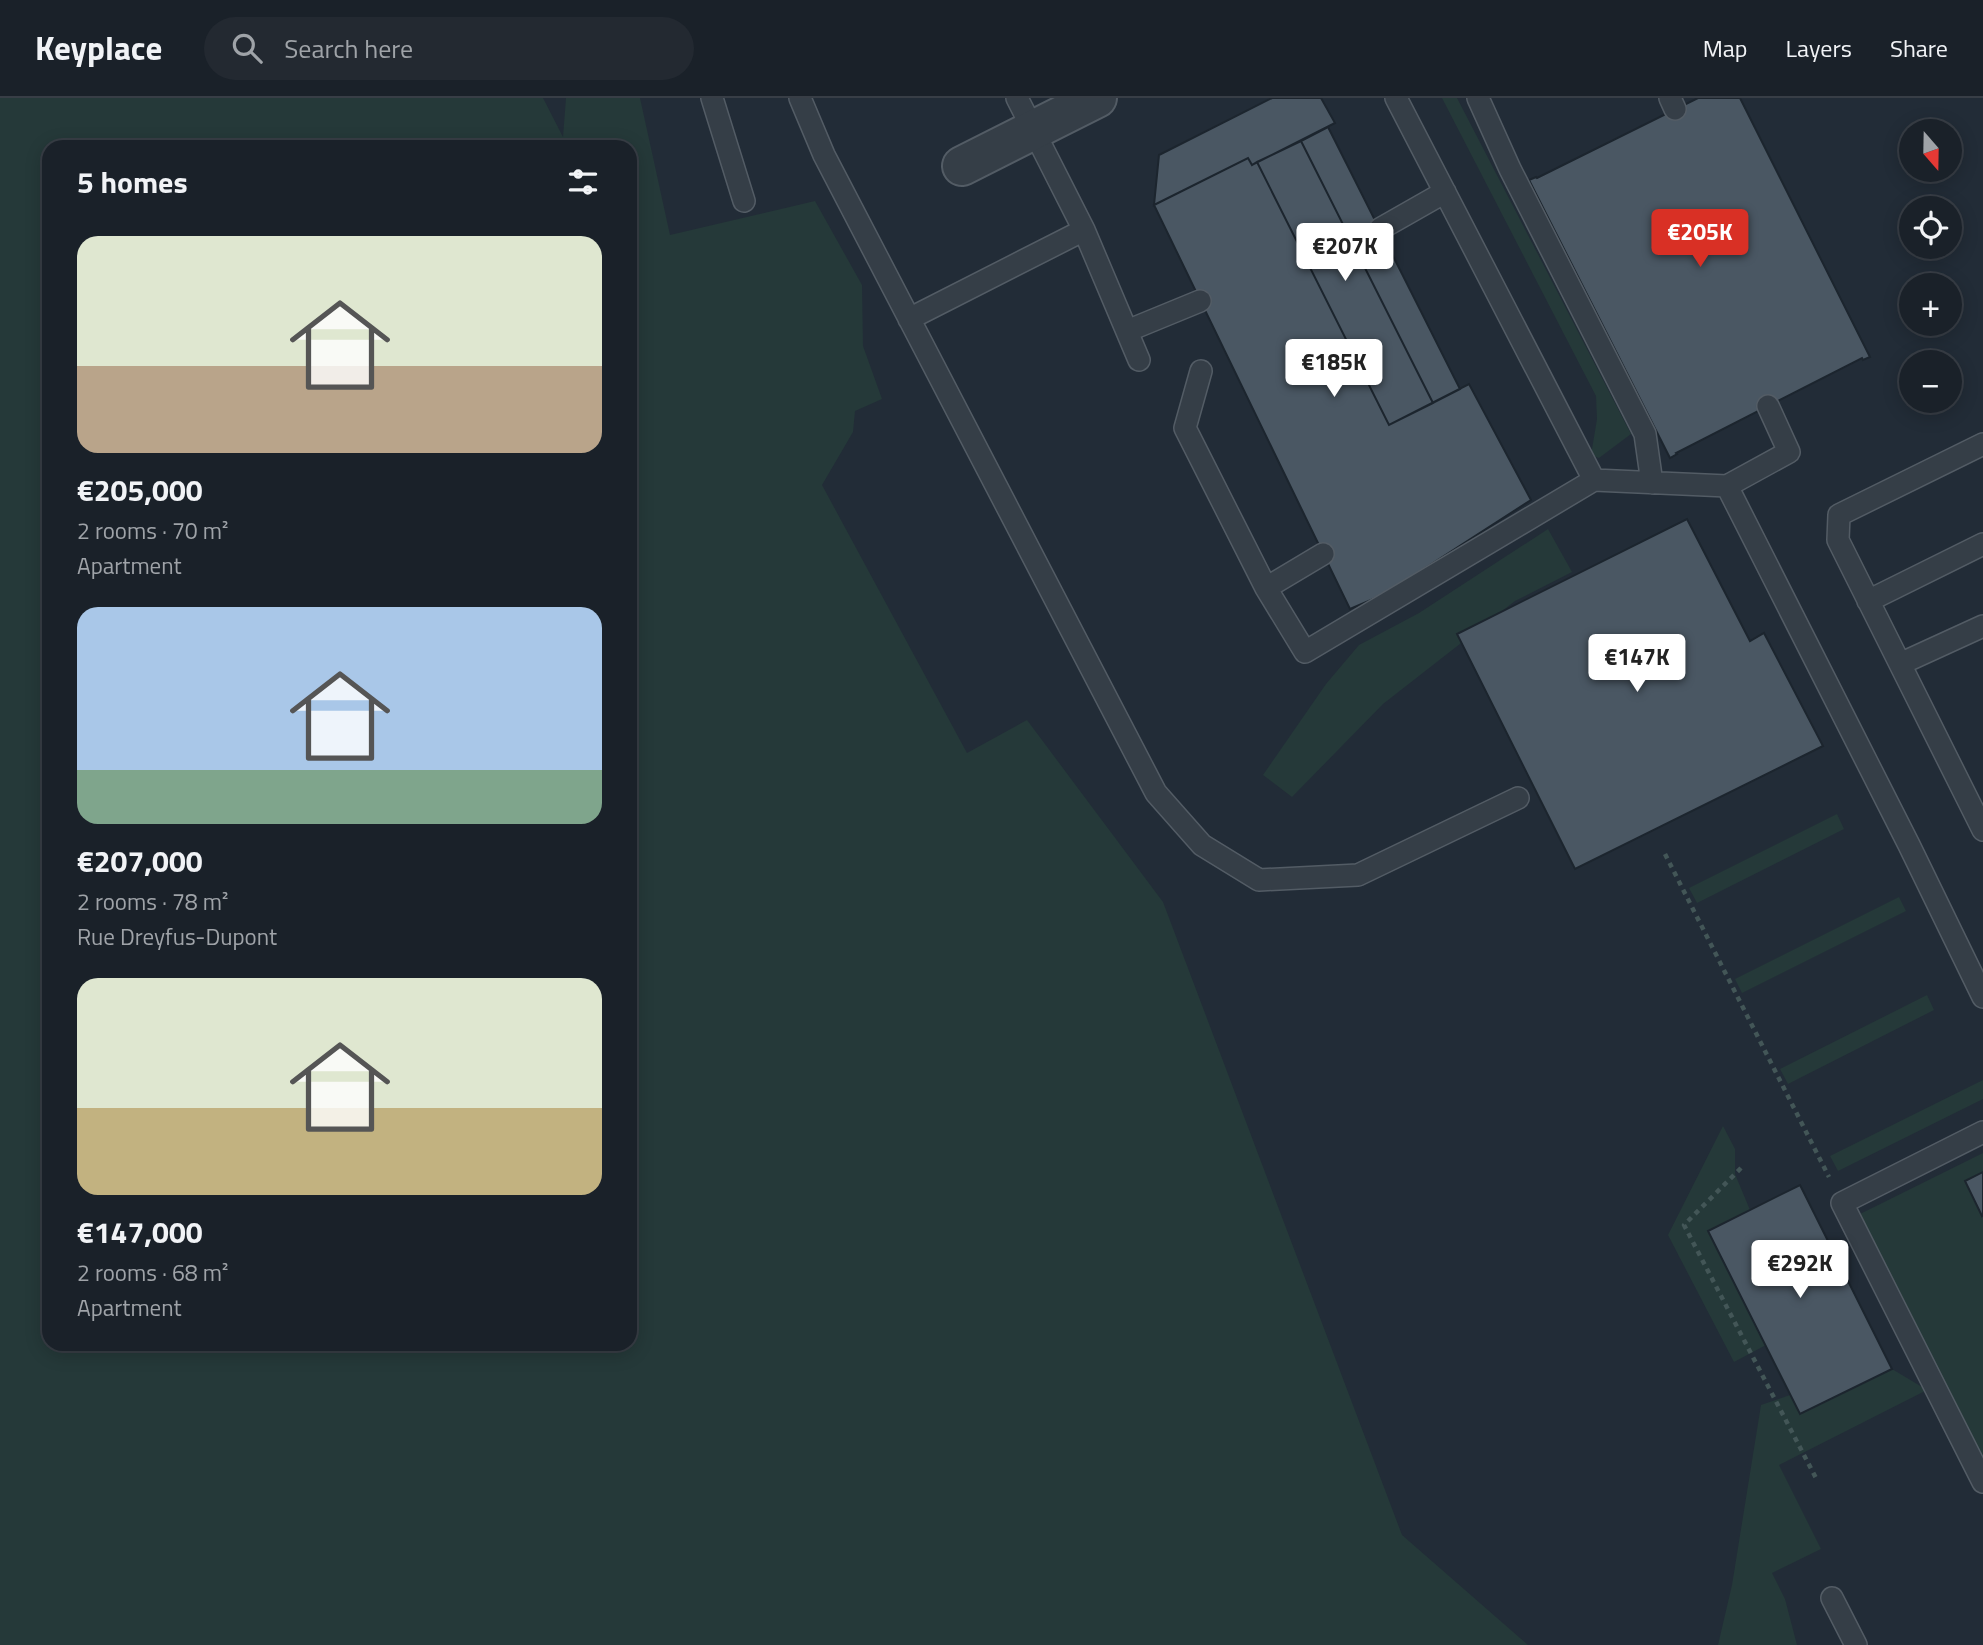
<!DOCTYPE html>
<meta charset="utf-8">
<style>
:root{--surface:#1a2129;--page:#232931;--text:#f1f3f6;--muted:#9fa3a8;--line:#383e46;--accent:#d93025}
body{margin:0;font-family:"Titillium Web",sans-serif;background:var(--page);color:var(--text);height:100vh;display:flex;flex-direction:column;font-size:26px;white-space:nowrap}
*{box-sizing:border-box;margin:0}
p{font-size:23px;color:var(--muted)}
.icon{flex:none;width:38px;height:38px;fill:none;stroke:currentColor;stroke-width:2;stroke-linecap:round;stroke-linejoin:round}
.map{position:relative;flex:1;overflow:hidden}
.side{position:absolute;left:42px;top:42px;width:595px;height:1211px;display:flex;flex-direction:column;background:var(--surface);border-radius:21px;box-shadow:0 4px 18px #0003,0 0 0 2px var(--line)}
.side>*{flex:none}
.needle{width:46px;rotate:160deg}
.controls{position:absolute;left:1899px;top:21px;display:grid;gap:14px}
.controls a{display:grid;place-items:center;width:63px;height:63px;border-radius:50%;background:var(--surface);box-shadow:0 4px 18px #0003,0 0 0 2px var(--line);font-size:35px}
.price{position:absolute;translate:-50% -60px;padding:0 16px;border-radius:7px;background:#fff;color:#222;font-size:23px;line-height:46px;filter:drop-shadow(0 2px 4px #0008)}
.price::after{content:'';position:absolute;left:50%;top:42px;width:21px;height:16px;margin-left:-10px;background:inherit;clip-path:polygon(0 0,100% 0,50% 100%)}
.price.on{background:var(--accent);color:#fff}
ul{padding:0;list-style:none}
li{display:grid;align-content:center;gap:14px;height:371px;padding:0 35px}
li span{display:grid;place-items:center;height:217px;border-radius:21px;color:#555}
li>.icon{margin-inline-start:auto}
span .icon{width:126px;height:126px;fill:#fffc;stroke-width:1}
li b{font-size:30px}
h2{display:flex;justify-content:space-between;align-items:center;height:84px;padding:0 35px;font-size:30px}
header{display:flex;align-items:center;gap:42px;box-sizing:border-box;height:98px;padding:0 35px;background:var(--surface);border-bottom:2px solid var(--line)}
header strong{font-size:33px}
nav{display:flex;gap:38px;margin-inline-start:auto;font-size:24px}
.search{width:490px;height:63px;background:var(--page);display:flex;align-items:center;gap:18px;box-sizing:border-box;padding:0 24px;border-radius:38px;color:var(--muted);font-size:26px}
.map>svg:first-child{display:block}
.green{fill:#253939;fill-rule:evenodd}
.building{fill:#4a5763;stroke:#1c252e;stroke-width:2}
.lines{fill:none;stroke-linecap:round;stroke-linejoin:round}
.lane-casing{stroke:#535c65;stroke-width:24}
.street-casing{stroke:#535c65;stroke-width:42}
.path{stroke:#435657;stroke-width:4.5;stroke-dasharray:5 5;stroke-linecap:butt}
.lane{stroke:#353e47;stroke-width:21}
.street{stroke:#353e47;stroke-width:38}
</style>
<header>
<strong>Keyplace</strong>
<div class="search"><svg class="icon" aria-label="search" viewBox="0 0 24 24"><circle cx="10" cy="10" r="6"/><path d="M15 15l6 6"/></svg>Search here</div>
<nav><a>Map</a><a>Layers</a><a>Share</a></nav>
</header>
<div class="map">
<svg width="1983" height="1547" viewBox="0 0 1983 1547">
<rect width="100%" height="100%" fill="#222c37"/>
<!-- green -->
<path class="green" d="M0,0H543L563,39L566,0H640L670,137L815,103L862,187L863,248L882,301L855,313L853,334L822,387L967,655L1027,622L1163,804L1402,1437L1528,1547H0ZM49,49H630V1246H49Z
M1442,0H1457L1631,336L1599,360L1591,357L1597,321L1596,298Z
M1548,431L1572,474L1515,503L1383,606L1292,699L1263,677L1326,586L1359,547L1419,515Z
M1837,716L1844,731L1697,805L1689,790Z
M1899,799L1906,813L1742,895L1735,881Z
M1927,897L1934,912L1788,986L1780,971Z
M1983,982V1001L1838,1073L1830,1058Z
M1723,1028L1735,1051V1076L1750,1112L1766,1247L1734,1264L1668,1137Z
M1983,1055V1360L1858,1117Z
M1892,1271L1927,1292L1779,1367L1821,1451L1772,1475L1785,1501L1797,1547H1718L1732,1487L1761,1307L1790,1297L1800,1316Z"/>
<!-- building -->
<path class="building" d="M1272,0H1321L1335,25L1252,67L1248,60L1154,107L1159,57Z
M1698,0H1740L1870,259L1863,262L1862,260L1676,355L1677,356L1670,360L1529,82L1536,79L1537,80Z
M1328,29L1460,291L1433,305L1301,43Z
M1301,43L1433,305L1389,327L1257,64Z
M1248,60L1252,67L1257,64L1389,327L1469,286L1531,402L1385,496L1350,511L1154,107Z
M1687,421L1750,543L1764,535L1823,648L1575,771L1457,536Z
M1983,1074V1117L1982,1118L1965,1083Z
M1800,1087L1892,1271L1800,1316L1708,1133Z"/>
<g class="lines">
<defs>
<path id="lane" d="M712,0L744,103
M800,0L824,57L1156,695L1202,747L1259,782L1358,777L1518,700
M1017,0L1084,132L1139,262
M1396,0L1594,382
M1478,0L1510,71L1645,336L1652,385
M1670,0L1675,11
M1380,131L1445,94
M909,221L1084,132
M1127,233L1200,203
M1201,273L1185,330L1266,490L1305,554L1594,382L1727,388L1789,354L1768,308
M1983,346L1839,417L1838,442L1983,732
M1727,388L1909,747L1983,899
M1266,490L1323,456
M1868,503L1983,446
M1900,566L1983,528
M1983,1034L1842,1105L1983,1384
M1832,1500L1856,1547"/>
<path id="street" d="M962,68L1097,0"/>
</defs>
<!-- lane casing -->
<use href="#lane" class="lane-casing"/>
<!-- street casing -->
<use href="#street" class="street-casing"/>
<!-- path -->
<path class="path" d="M1665,756L1829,1079
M1741,1070L1684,1127L1817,1382"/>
<!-- lane -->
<use href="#lane" class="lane"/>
<!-- street -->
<use href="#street" class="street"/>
</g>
</svg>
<div class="controls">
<a><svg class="needle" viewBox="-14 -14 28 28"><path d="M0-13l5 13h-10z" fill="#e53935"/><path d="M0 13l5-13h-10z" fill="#9fa3a8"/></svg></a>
<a><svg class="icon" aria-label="locate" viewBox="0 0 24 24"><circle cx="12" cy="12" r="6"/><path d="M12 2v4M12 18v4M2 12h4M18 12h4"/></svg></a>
<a>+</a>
<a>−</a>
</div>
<b class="price on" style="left:1700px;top:171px">€205K</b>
<b class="price" style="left:1345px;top:185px">€207K</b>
<b class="price" style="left:1334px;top:301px">€185K</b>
<b class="price" style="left:1637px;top:596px">€147K</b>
<b class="price" style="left:1800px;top:1202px">€292K</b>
<section class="side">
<h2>5 homes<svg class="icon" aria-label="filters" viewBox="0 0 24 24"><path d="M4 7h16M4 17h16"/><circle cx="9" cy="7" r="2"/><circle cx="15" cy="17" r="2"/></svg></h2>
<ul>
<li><span style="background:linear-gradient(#dfe7d0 60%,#b9a48a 0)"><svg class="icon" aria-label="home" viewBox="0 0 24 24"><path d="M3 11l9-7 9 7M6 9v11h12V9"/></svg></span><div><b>€205,000</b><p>2 rooms · 70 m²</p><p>Apartment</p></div></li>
<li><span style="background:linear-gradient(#a9c7e8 75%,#7fa58c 0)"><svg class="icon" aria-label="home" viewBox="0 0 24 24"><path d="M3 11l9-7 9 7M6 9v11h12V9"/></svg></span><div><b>€207,000</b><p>2 rooms · 78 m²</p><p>Rue Dreyfus-Dupont</p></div></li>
<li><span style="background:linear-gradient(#dfe7d0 60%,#c2b280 0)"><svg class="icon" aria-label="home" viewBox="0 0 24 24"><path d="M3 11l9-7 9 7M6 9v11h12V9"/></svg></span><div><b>€147,000</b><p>2 rooms · 68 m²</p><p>Apartment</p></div></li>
</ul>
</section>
</div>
